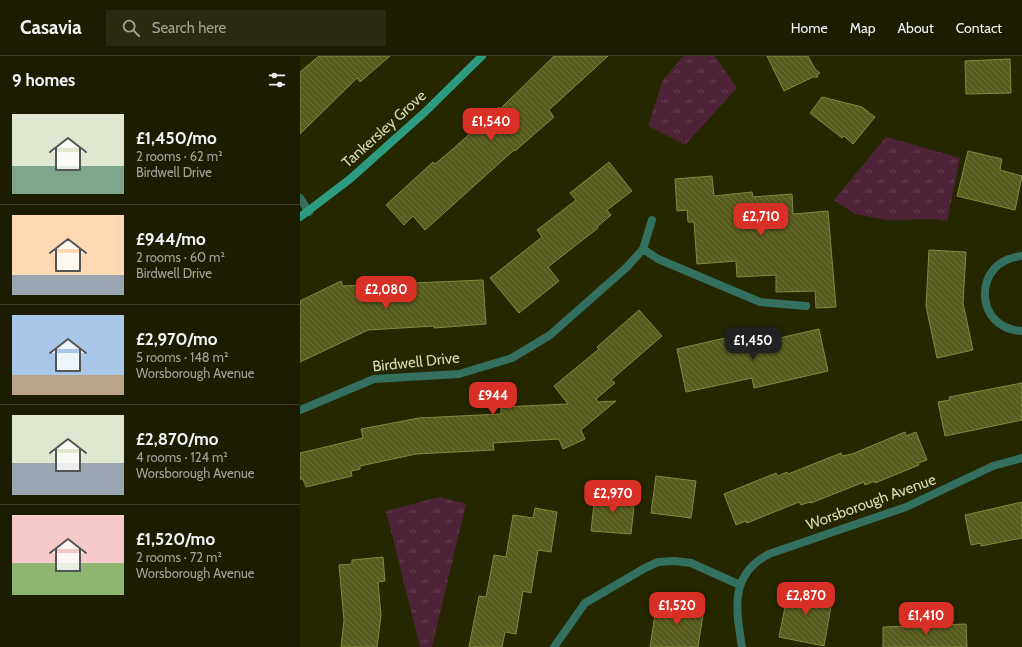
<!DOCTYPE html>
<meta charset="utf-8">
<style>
:root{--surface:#1c1d00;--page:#292a0f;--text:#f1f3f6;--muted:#a0a299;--line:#3a3b22;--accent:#d93025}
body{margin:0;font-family:Cabin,sans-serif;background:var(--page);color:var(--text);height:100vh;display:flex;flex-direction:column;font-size:15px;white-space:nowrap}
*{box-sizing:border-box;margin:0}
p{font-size:13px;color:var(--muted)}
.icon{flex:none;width:22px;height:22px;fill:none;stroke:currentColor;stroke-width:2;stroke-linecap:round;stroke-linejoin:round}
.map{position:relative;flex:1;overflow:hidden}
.drawer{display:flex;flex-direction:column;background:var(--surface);width:300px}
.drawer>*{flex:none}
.price{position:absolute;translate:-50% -34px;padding:0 9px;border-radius:8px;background:var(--accent);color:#fff;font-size:13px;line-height:26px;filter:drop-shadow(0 1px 2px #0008)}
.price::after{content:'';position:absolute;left:50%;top:24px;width:12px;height:9px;margin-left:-6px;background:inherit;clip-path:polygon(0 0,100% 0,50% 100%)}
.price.current{background:#222;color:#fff}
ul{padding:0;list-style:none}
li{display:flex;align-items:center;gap:12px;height:100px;padding:0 12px}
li+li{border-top:1px solid var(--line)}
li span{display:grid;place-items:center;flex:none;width:112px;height:80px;border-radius:0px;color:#555}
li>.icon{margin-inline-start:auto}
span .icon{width:48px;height:48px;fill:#fffc;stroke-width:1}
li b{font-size:17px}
h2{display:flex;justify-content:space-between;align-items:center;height:48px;padding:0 12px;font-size:17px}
header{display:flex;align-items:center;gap:24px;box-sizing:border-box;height:56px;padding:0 20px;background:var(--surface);border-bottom:1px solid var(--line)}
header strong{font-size:19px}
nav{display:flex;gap:22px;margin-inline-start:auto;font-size:14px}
.search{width:280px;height:36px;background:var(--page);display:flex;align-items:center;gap:10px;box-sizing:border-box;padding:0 14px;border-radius:0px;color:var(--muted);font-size:15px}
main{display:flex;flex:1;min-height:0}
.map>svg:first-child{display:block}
.grass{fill:url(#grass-tufts)}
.building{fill:url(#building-back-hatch);stroke:#84893b}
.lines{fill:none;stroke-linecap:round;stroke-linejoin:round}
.street{stroke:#33705f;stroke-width:8}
.secondary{stroke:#2d9b7f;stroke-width:8}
.labels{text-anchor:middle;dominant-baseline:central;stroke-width:4;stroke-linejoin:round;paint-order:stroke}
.street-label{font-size:15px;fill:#d7dbb5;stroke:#252700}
</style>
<header>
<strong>Casavia</strong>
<div class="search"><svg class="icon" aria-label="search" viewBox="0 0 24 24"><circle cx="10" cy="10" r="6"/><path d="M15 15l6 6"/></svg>Search here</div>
<nav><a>Home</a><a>Map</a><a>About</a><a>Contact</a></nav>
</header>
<main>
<section class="drawer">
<h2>9 homes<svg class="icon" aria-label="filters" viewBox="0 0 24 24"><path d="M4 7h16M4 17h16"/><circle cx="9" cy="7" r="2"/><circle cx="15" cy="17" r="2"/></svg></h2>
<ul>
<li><span style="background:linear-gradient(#dfe7d0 65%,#7fa58c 0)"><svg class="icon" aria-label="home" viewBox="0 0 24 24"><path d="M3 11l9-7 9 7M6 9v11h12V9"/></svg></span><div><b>£1,450/mo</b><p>2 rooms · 62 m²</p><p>Birdwell Drive</p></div></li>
<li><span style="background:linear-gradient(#ffd9b3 75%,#9aa5b1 0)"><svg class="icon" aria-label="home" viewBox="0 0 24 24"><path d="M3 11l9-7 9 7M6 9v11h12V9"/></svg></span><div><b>£944/mo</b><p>2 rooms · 60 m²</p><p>Birdwell Drive</p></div></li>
<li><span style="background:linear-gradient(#a9c7e8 75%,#b9a48a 0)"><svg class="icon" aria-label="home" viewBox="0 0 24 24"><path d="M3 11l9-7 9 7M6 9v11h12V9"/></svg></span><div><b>£2,970/mo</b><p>5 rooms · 148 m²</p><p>Worsborough Avenue</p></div></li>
<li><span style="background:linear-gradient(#dfe7d0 60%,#9aa5b1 0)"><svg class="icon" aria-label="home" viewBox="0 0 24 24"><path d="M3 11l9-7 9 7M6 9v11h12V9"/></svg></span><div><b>£2,870/mo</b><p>4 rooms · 124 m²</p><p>Worsborough Avenue</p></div></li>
<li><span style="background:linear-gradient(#f6c9c9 60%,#8fb573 0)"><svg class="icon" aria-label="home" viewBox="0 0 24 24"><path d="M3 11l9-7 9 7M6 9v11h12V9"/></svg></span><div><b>£1,520/mo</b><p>2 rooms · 72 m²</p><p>Worsborough Avenue</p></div></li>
</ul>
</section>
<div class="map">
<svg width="722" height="591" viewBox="0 0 722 591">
<defs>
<pattern id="grass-tufts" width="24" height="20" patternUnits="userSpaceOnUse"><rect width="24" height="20" fill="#4f2337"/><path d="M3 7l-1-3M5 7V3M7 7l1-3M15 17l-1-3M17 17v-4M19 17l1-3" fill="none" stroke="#684252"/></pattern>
<pattern id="building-back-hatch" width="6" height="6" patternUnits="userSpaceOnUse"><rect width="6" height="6" fill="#575b1e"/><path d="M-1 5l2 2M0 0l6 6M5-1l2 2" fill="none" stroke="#6e723c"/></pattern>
</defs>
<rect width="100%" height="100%" fill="#252700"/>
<!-- grass -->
<path class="grass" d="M383,0H415L437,32L385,89L348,70L363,24Z
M586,81L660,102L647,165L634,163L587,164L555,158L534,144Z
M139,441L166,448L132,591H120L86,455Z"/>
<!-- building -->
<path class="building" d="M19,0H90L60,26L57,22L0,78V16Z
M254,0H308L249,54L254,61L215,95L214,94L125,174L113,160L104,169L86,149L133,106L135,108L154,92L199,51L200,53Z
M467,0H508L515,13L520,17L517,19L518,21H513L484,35Z
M710,3L711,37L666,38L665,5Z
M522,41L562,51L575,61L553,88L544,80L542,82L510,57Z
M668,95L702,103L700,114L722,120L715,154L657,140Z
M309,106L332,135L307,154L311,159L297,171L298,172L248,211L259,225L219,257L190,222L242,181L237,174L276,144L270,137Z
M412,120L414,140L452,136L453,141L492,138L493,158L528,155L536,251L516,252L515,235L476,236V219L437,221L436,205L397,208L394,166H388L387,154L377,155L375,123Z
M629,194L666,196L663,247L673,294L637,302L626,250Z
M183,224L186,268L134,272V270L68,274L0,306V245L41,225L43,230Z
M339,254L362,280L311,324L315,327L296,343L298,346L316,345L281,374L285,383L263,393L259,383L193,387L194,394L116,398L60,410V413L51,415L52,420L6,431L3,423H0V397L63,382L61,373L119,362L201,358V351L268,348L254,330L299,293L297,291Z
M519,273L528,315L454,332L452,322L386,336L377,293L425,282L427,294Z
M722,327V364L645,380L638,346L650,344L649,341Z
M605,376L606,380L616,376L627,404L618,407L619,409L575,427V425L565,429L564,426L511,447L510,446L501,449L499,446L447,467L446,465L436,469L424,438L476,417L478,420L487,416L488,418L541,397L542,400L552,398Z
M356,420L396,425L391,462L351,457Z
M295,438L335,441L331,478L291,475Z
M722,446V482L681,490V487L671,489L665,459Z
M235,452L257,456L251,496L238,494L231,537L223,535L216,578L205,576L202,591H169L179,540L186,541L194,499L206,501L213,459L233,462Z
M83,501L85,525L78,526L81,559L77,591H41L44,564L39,509L52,508V504Z
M489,531L533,539L524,590L479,581Z
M357,545L404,552L398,591H350Z
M666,568L667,591H583V571Z"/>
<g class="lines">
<!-- street -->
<path class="street" d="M0,142L9,156
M352,164L343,193L358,203L460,246L506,250
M722,200C672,204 673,273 722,275
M0,354L74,323L159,318L212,302L250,279L327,211L343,193
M254,591L285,547L345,512L358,506L375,505L391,507L440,529
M442,591C436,553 429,519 469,498L606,451L693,410L722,402"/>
<!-- secondary -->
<path class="secondary" d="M0,161L50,123L125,56L182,0"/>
</g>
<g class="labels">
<!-- street labels -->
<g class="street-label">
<text transform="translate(84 73) rotate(-42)">Tankersley Grove</text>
<text transform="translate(116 306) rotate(-6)">Birdwell Drive</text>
<text transform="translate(571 446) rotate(-20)">Worsborough Avenue</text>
</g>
</g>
</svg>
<b class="price" style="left:191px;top:86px">£1,540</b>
<b class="price" style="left:461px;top:181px">£2,710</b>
<b class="price" style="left:86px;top:254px">£2,080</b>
<b class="price current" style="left:453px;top:305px">£1,450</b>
<b class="price" style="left:193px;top:360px">£944</b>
<b class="price" style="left:313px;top:458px">£2,970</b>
<b class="price" style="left:506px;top:560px">£2,870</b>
<b class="price" style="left:377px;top:570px">£1,520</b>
<b class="price" style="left:626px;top:580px">£1,410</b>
</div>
</main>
